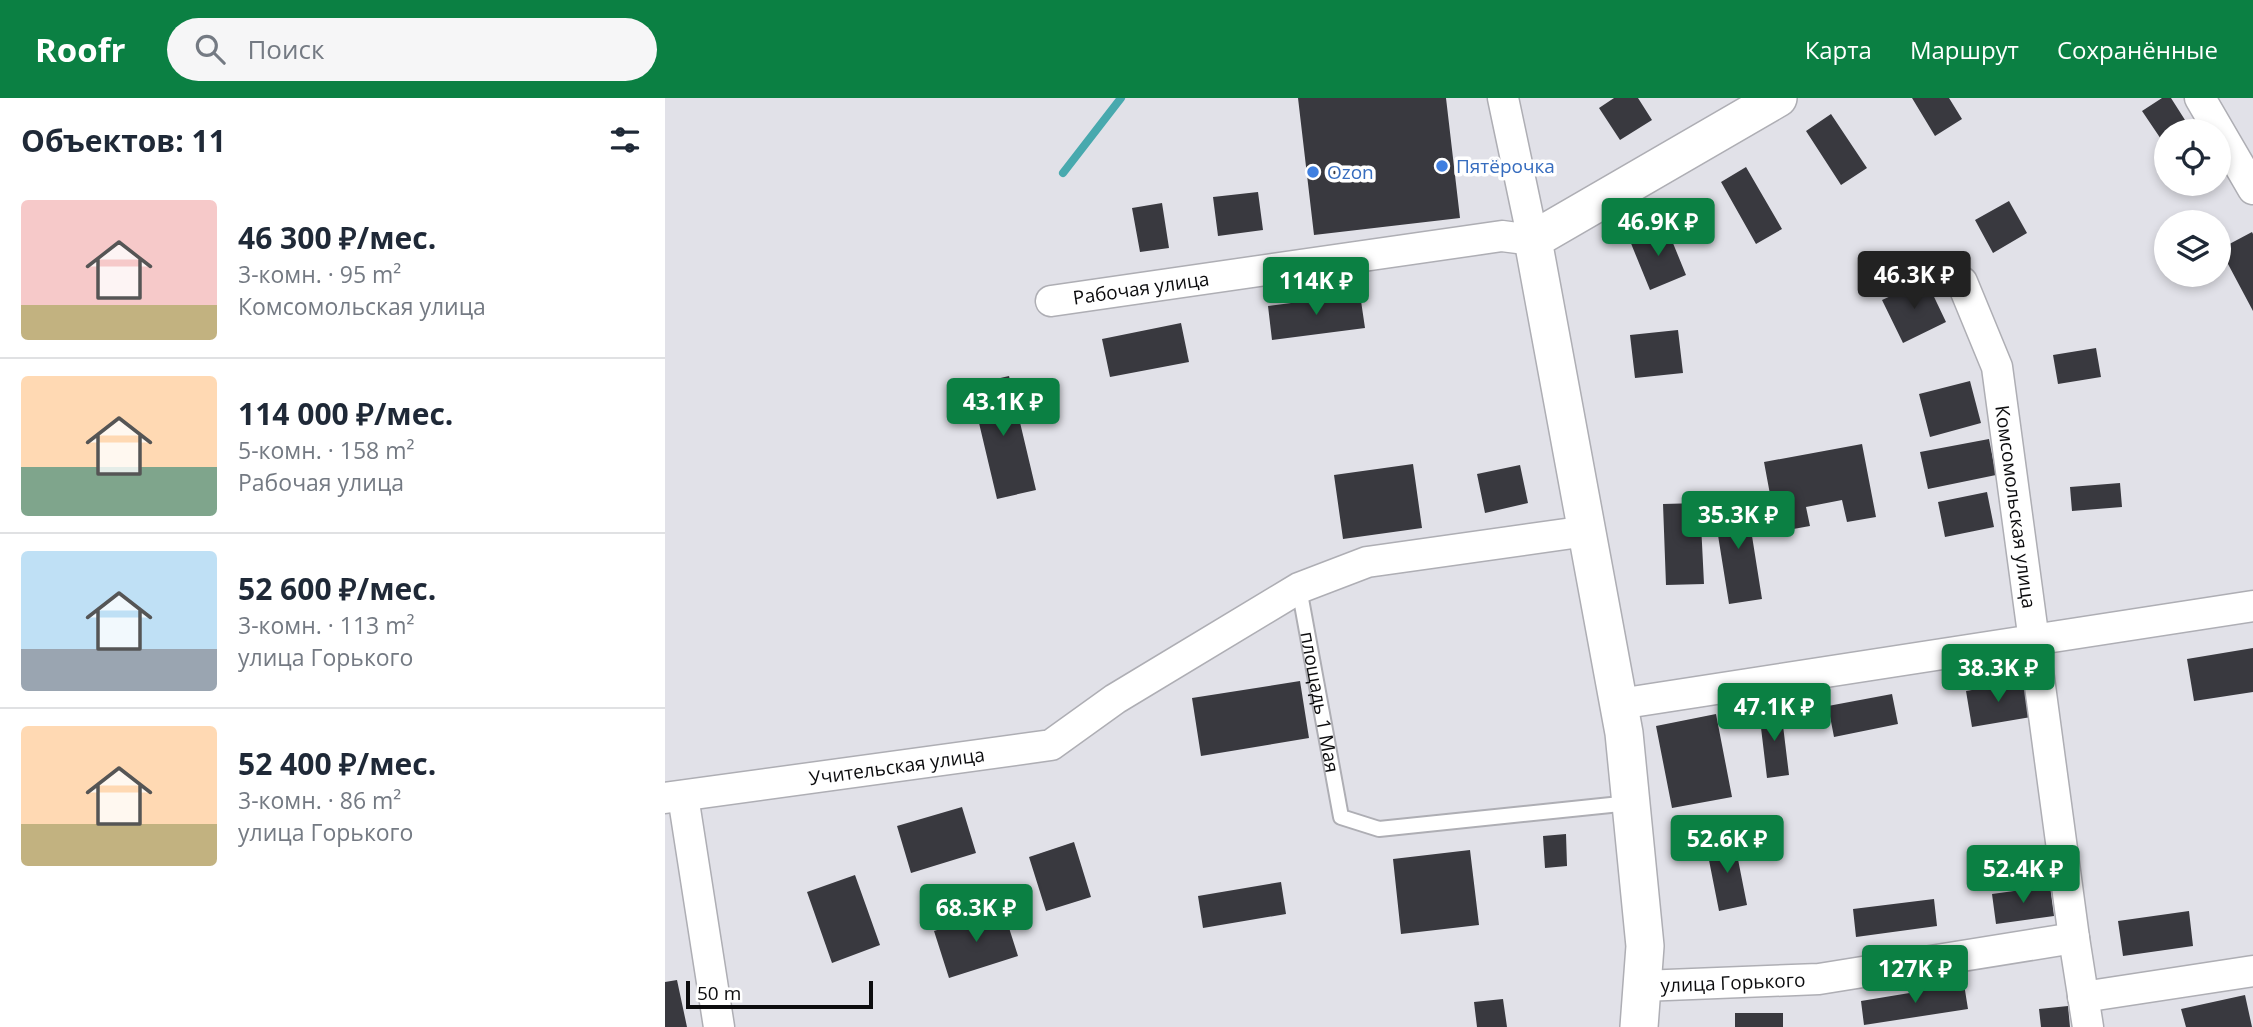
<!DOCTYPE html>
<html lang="ru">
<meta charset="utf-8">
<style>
:root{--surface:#fff;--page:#f6f6f7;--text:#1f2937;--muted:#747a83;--line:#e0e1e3;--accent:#0b8043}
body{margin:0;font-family:"Open Sans",sans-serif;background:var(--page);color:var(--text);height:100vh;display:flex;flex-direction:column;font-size:26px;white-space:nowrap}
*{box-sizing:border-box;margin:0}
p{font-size:23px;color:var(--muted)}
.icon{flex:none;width:38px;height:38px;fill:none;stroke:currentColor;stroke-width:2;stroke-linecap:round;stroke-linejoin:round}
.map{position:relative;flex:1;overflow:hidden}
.panel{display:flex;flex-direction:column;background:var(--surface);width:665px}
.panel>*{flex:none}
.buttons{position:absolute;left:1489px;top:21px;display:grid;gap:14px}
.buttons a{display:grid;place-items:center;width:77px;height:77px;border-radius:50%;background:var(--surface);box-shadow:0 4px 10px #0003;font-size:35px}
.scale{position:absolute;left:21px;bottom:18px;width:187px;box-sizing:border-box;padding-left:7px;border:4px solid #0c0c0e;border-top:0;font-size:19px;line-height:24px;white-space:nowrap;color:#0c0c0e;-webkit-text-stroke:5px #fff;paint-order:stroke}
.price{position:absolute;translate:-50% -60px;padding:0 16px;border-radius:7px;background:var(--accent);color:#fff;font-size:23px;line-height:46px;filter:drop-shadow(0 2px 4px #0008)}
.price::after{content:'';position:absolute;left:50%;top:42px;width:21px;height:16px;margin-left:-10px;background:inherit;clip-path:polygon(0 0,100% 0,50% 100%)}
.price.selected{background:#222;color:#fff}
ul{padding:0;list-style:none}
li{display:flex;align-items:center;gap:21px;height:175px;padding:0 21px}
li+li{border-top:2px solid var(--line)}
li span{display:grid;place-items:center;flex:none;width:196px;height:140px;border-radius:7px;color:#555}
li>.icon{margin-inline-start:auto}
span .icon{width:84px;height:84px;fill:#fffc;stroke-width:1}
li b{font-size:30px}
h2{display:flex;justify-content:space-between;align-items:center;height:84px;padding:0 21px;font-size:30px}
header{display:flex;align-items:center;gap:42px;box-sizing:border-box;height:98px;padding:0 35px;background:var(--accent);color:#fff}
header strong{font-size:33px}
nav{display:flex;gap:38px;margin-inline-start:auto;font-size:24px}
.search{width:490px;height:63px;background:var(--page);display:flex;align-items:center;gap:18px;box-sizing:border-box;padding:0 24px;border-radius:38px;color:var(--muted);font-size:26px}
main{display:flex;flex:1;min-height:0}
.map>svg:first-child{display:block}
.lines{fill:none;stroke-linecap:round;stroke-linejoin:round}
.stream{stroke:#48a9ae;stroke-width:8}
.building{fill:#39393f}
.service-casing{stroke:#aeaeb4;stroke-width:18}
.minor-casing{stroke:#aeaeb4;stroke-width:33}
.tertiary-casing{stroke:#aeaeb4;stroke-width:40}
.service{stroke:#fff;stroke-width:14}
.minor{stroke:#fff;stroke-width:30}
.tertiary{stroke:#fff;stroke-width:37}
.shop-dot{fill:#3f7fe0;stroke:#fff;stroke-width:2.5}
.labels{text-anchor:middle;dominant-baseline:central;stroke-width:7;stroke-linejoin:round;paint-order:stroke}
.shop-label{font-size:19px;fill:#366cbe;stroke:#fff;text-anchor:start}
.street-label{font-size:19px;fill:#0c0c0e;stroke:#fff}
</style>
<header>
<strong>Roofr</strong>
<div class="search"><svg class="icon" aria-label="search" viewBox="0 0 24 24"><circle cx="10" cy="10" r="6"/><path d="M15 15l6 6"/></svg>Поиск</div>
<nav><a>Карта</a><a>Маршрут</a><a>Сохранённые</a></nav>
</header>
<main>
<section class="panel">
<h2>Объектов: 11<svg class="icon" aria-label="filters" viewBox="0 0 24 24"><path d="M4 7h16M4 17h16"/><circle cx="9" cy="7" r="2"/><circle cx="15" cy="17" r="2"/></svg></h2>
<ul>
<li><span style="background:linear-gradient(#f6c9c9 75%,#c2b280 0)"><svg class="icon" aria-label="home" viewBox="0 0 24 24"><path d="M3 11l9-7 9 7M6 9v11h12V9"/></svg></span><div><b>46 300 ₽/мес.</b><p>3-комн. · 95 m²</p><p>Комсомольская улица</p></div></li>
<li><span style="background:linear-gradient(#ffd9b3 65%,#7fa58c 0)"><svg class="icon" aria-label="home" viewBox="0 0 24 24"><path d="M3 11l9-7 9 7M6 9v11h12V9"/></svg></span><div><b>114 000 ₽/мес.</b><p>5-комн. · 158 m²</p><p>Рабочая улица</p></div></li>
<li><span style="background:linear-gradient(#bfe0f5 70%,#9aa5b1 0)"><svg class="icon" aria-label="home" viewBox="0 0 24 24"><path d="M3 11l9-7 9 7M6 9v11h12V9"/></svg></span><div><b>52 600 ₽/мес.</b><p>3-комн. · 113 m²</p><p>улица Горького</p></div></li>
<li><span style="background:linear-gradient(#ffd9b3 70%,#c2b280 0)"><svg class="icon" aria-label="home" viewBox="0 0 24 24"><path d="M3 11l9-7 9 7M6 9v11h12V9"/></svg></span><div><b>52 400 ₽/мес.</b><p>3-комн. · 86 m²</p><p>улица Горького</p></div></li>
</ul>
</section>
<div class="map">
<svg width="1588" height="929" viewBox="0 0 1588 929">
<rect width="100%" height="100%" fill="#e1e1e8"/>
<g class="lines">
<!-- stream -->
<path class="stream" d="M398,75L456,0"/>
</g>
<!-- building -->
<path class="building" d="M633,0H781L795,120L649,137Z
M949,0H973L987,22L955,42L934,10Z
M1247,0H1284L1297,21L1270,38Z
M1497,0H1506L1527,33H1502V50L1477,13Z
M1166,16L1202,70L1176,87L1141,33Z
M1081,69L1117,131L1091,146L1056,84Z
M593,94L598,132L553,138L548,99Z
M1344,103L1362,135L1328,155L1310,122Z
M497,105L504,150L475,154L467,110Z
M1001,128L1021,177L985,192L965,143Z
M1587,134L1588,136V213L1555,151Z
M1261,182L1281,224L1238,245L1217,202Z
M695,196L700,230L607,242L603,208Z
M516,225L524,264L445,279L437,241Z
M1013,232L1018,275L970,280L965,237Z
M1431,250L1436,279L1393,286L1388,257Z
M344,278L371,392L332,401L305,287Z
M1305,283L1316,325L1265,339L1254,296Z
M1324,341L1331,377L1263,391L1255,354Z
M1197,346L1211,419L1182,424L1177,402L1141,409L1145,428L1112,434L1099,364Z
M748,366L757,430L678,441L669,377Z
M855,367L863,405L820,415L812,376Z
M1455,385L1457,409L1407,413L1405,389Z
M1322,394L1329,429L1280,439L1273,404Z
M1081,400L1097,501L1064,506L1048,406Z
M1035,405L1039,486L1001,487L998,406Z
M1588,550V594L1529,603L1522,561Z
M635,583L644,640L536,658L527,600Z
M1360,583L1366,619L1307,629L1301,593Z
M1227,596L1233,626L1169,639L1163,608Z
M1116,611L1124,677L1102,680L1094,613Z
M1051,616L1067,699L1007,710L991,628Z
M297,709L311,755L246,775L232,728Z
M901,736L902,768L880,770L878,738Z
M1069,741L1082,807L1054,813L1041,747Z
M409,744L426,799L381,813L364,759Z
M805,752L814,827L736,836L728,761Z
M190,777L215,847L167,865L142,794Z
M616,784L621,816L538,830L533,798Z
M1385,788L1389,818L1331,826L1327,796Z
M1269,801L1272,828L1191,839L1188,811Z
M338,811L353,858L284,880L269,833Z
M1524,813L1528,848L1458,858L1453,823Z
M12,882L22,929H0V884Z
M1299,886L1303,911L1199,927L1196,903Z
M1580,897L1587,929H1521L1516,911Z
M838,901L842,929H812L809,904Z
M1403,908L1405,929H1376L1374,911Z
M1070,915H1118V929H1070Z"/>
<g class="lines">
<defs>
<g id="service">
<path id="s1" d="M634,490L676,719L714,731L965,705"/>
</g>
<g id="minor">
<path d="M1535,0L1588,91"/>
<path id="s2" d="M1297,184L1332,269L1409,840L1423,929"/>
<path id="s3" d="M386,203L837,138L868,142L838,0"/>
<path d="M954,606L1588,508"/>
<path d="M18,698L54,929"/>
<path id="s4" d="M0,700L386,647L450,601L634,490L702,464L922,433"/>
<path id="s5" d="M977,888L1154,881L1409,840"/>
<path d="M1418,899L1588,873"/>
</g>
<path id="tertiary" d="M974,929L980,848L959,635L868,142L1113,0"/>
</defs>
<!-- service casing -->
<use href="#service" class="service-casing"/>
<!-- minor casing -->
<use href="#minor" class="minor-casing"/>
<!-- tertiary casing -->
<use href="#tertiary" class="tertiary-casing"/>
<!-- service -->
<use href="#service" class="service"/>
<!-- minor -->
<use href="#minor" class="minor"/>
<!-- tertiary -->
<use href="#tertiary" class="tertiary"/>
</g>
<!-- markers -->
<g class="shop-dot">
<circle cx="777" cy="68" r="7"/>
<circle cx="648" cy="74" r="7"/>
</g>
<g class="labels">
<!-- shop labels -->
<g class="shop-label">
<text x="791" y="68">Пятёрочка</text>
<text x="662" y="74">Ozon</text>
</g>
<!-- street labels -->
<g class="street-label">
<text stroke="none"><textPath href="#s3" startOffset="91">Рабочая улица</textPath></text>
<text stroke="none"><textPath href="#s2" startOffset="233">Комсомольская улица</textPath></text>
<text stroke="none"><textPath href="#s1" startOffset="116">площадь 1 Мая</textPath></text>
<text stroke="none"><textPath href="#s4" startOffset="234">Учительская улица</textPath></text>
<text stroke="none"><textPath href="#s5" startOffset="91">улица Горького</textPath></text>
</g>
</g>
</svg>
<div class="buttons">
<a><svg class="icon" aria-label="locate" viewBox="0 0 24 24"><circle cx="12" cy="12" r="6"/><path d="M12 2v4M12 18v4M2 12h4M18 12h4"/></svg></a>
<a><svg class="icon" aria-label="layers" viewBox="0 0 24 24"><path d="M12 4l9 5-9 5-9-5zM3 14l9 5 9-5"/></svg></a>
</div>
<div class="scale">50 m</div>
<b class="price" style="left:993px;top:160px">46.9K ₽</b>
<b class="price selected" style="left:1249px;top:213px">46.3K ₽</b>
<b class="price" style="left:651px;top:219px">114K ₽</b>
<b class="price" style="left:338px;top:340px">43.1K ₽</b>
<b class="price" style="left:1073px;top:453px">35.3K ₽</b>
<b class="price" style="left:1333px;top:606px">38.3K ₽</b>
<b class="price" style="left:1109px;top:645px">47.1K ₽</b>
<b class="price" style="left:1062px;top:777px">52.6K ₽</b>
<b class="price" style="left:1358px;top:807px">52.4K ₽</b>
<b class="price" style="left:311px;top:846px">68.3K ₽</b>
<b class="price" style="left:1250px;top:907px">127K ₽</b>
</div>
</main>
